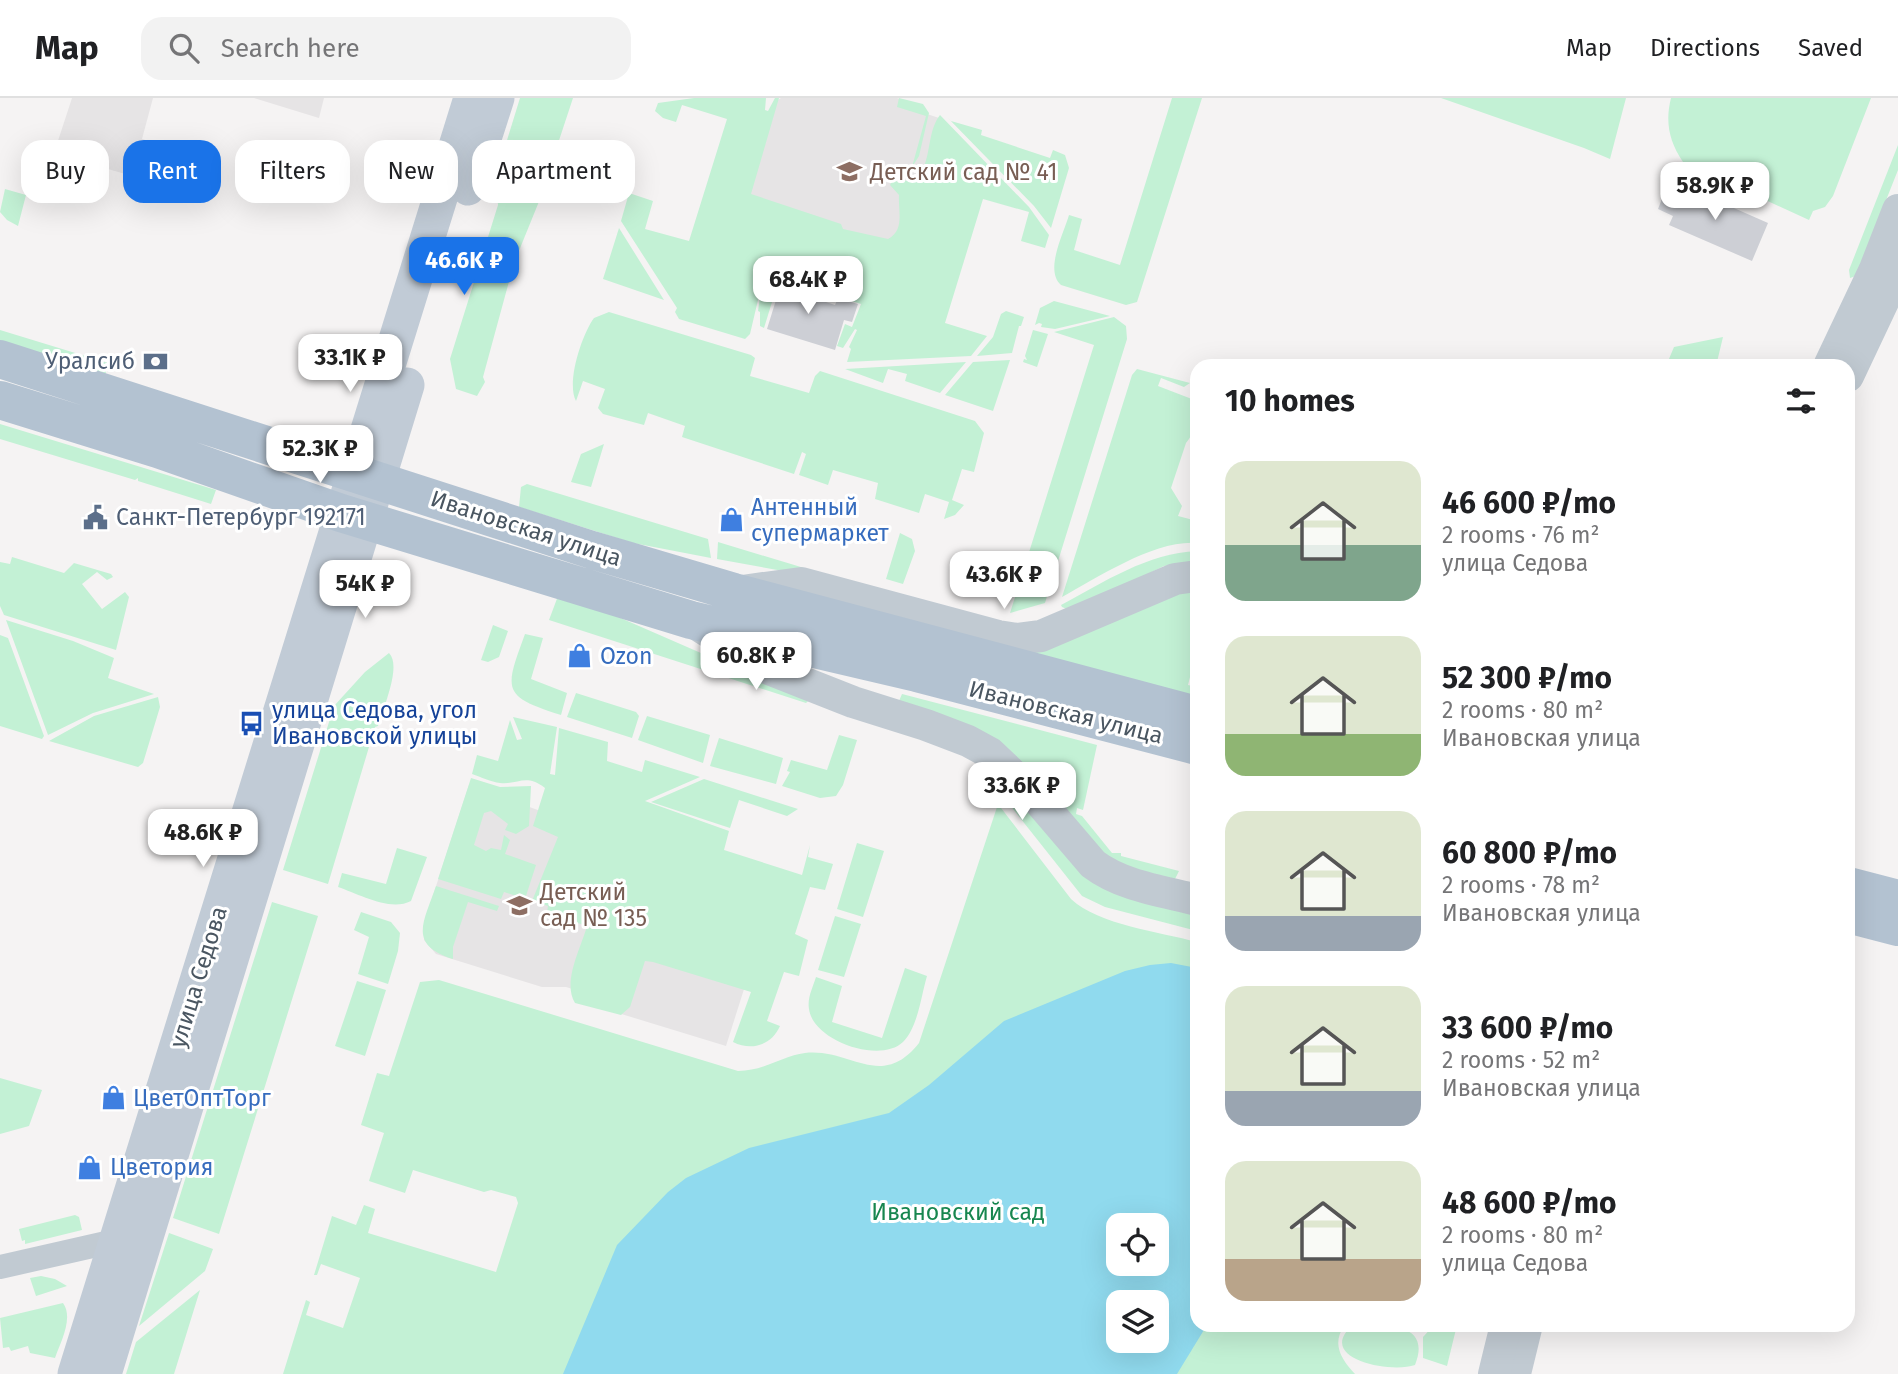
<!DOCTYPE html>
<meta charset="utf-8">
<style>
:root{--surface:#fff;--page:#f2f2f2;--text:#202124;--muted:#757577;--line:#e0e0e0;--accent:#1a73e8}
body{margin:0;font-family:"Fira Sans",sans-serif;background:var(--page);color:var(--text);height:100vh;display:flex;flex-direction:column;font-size:26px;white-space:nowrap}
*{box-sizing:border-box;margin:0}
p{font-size:23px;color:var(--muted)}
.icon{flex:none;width:38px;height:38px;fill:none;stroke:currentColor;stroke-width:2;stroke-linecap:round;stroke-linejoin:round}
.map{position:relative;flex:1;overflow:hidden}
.details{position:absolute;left:1190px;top:261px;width:665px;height:973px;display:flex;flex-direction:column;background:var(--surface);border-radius:21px;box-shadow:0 7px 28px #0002}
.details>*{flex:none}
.top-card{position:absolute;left:21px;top:42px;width:665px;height:63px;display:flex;gap:14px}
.controls{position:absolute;left:1106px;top:1115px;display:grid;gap:14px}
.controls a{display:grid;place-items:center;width:63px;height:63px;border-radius:14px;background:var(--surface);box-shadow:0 7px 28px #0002;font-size:35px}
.price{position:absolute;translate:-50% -60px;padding:0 16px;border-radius:14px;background:#fff;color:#222;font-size:23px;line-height:46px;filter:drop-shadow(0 2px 4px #0008)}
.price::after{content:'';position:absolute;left:50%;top:42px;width:21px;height:16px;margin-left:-10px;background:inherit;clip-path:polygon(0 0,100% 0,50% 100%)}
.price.current{background:var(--accent);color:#fff}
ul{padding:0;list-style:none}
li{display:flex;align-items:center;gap:21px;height:175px;padding:0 35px}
li span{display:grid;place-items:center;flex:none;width:196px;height:140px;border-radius:21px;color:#555}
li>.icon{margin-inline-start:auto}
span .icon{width:84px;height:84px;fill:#fffc;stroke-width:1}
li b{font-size:30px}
h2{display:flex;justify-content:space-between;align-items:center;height:84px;padding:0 35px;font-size:30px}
.tag{padding:0 24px;border-radius:21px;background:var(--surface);box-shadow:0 7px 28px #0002;font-size:24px;line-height:63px}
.tag.current{background:var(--accent);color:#fff}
header{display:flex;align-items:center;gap:42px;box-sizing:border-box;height:98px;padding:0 35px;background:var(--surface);border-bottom:2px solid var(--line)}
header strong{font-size:33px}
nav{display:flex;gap:38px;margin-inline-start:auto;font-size:24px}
.search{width:490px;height:63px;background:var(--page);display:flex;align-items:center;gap:18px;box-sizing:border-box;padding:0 24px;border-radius:21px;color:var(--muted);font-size:26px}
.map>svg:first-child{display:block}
.education{fill:#e6e4e5}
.green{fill:#c3f1d5;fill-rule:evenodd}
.water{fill:#90daee;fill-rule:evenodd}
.building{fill:#cdcfd5}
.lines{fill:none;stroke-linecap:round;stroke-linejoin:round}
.minor{stroke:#c1cad2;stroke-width:24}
.tertiary{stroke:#c1cad2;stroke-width:32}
.secondary{stroke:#c1cbd6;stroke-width:35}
.primary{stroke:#b3c2d1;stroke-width:38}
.labels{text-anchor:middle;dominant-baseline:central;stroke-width:6;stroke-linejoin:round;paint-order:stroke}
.education-label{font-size:23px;fill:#785e54;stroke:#fff;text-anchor:start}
.service-label{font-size:23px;fill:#4e5e75;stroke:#fff;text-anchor:end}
.shop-label{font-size:23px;fill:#366cbe;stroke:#fff;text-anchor:start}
.street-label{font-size:23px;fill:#4a5661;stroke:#fff}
.transit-label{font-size:23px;fill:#164399;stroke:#fff;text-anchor:start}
.park-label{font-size:23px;fill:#17864f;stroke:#fff}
</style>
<header>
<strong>Map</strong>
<div class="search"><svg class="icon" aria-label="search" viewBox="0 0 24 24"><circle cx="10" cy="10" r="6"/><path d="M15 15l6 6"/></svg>Search here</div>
<nav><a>Map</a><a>Directions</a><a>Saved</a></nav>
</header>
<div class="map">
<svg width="1898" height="1276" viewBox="0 0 1898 1276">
<rect width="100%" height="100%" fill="#f5f3f3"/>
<!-- education -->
<path class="education" d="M72,0H153L142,41L190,56L179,92L54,55Z
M254,0H324L319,20Z
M781,0H897L925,9L927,16L939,20L918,158L743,105L773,5Z
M469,687L629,745L582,894L566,889H542L436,856L424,842V825Z
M646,771L770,809L726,948L605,911Z"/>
<!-- green -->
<path class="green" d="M520,0H573L538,106L514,165L483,279L485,284L477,298L456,291L450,261L498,107L497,96L494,91L495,81Z
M694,0H766L765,12L768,13L775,0H779L751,96L841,126L843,131L888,141C905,132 898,114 899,97L890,87L892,83C939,88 921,41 940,17L1029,109L1049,137L1045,150L1021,143L1029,114L983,101L945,225L987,238L971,258L847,264L851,251L849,249L857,232L855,231L843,250L837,248L845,226L852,229L861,206L836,198L834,202L815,198V194L804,190L802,195L793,191L794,185L770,177L762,199L772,204L764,230L760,228V214L758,213L762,185L750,236L745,241L679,221L675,214L677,210L621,123L629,95L653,103L645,131L689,143L727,21L682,7L676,24L663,20L655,13L658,5Z
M899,0L923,6L929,15L919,58L912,69L926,18L897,9Z
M1172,0H1202L1137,204L1126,207L1061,187C1044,172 1064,135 1069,117L1082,121L1074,152L1120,167Z
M1441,0H1626L1610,61L1584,50Z
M1671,0H1871L1833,98L1825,109L1813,113L1809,122L1683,64C1669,43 1665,24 1671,0Z
M946,18L951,23L982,32L981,37L1050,60L1053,52L1065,57L1069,70L1051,130L1034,108Z
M1898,47V72L1856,178L1850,180L1849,172Z
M5,91L26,97L18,128L7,122L0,114Z
M619,130L664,202L603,181Z
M1054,203L1110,218L1055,231L1041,229L1042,226L1039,225L1035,227L1040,210Z
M1006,213L1024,219L1021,228H1019L1012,255L977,258L993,239L1001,216Z
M609,214L751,257L755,260L750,278L809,295L815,278L820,273L975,323L984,335L974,374L962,371L952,402L964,407L955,417L944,421L949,404L925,396L919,415L875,401L878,385L833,372L828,387L799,377L806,356L802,354L794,376L682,339L685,328L648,315L644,327L603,316L598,310L605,291L583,283L576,303C566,285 582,236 594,220Z
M1114,219L1126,228L1127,241L1045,505L1010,515L1094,247L1054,234Z
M0,232L108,265L105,278L0,246Z
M1033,232L1048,236L1037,269L1023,264L1024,261L1027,262L1025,258Z
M1723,239L1717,264L1730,268H1666L1674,249Z
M1010,262L993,313L945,297L973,264Z
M966,264L940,295L905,283L907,276L888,271L883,285L845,271Z
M1137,271L1190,285L1184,289L1161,280L1158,288L1197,303C1197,317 1196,334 1186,345L1171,390L1182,408L1178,418L1197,423V445C1154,442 1099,479 1062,499L1132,277Z
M0,326L216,392L211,406L138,383V380L135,382L0,341Z
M604,346L591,389L571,384L581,356Z
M527,386L708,441L711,460L633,445L519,409L521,389Z
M900,435L912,441L915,453L903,486L886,481Z
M718,444L834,479L833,482L717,461Z
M1197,453V465L1164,468L1072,513L1062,509L1061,507C1104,484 1148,455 1197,453Z
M12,459L64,475L74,465L111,476L113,479L107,482L97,474L82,486L102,511L125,494L129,499L116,552L4,517L0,508V464L10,466Z
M1197,487V552L1188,587L1197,589V601L964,540Z
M558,498L616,518L809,602L806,605L549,522Z
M6,522L73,543L114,560L108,580L154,596L93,615L48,637Z
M493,527L508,533L499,559L488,564L481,562Z
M525,536L543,540L531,581L567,595L561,617C502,598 504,593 525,536Z
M0,537L8,540L44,638L42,641L0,628Z
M389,555C402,568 383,610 378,628L375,629L328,786L283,772L334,608L365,574Z
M576,595L636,614L639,618L632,640L567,619Z
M902,596L1097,647L1083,712L1077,710L1076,716L1082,718L1112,755H1121V758L1179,773L1174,783L1125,772L899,603Z
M158,599L160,609L143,665L138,669L49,643L94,618Z
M647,618L710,637L703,665L638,642Z
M513,619L557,629L550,676L555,677L559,630L608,644L607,663L642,674L645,662L700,679L645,703L729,733L724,752L802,777L810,747L808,759L833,766L825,792L810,789L795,836L808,842L799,878L784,874L767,923L780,928C771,948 751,953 733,944L751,894L653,864L645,863L630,909L621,917L575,905C562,884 581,850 587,828L547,815L548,808L532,803L558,739L533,728L545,690C525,675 519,687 500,685C491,684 481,679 472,676L477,657L498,663L510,622L517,642L522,641Z
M839,637L857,642L843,687L836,698L820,700L782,688L790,674L787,673L791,662L827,672Z
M719,640L783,660L776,686L710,668Z
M471,680L500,689L531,688L529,728L516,736L505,732L508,726L491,713L484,715L474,747L486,753L491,750L501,752L504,737L510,742L505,756L536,767L525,801L504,794L501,801L438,781Z
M704,681L798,711L787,718L739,702L730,730L651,704Z
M1008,694L1031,716L1197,814V833L1105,809L1082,798L1002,697Z
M998,706L1071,801C1099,827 1160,834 1197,844V1227H1345C1331,1245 1341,1261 1355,1276H283L306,1202L310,1204L306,1217L343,1230L360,1180L321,1166L317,1177H314L332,1118L356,1127L364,1107L375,1111L368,1135L496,1174L518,1105L516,1099L491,1092L484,1094L413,1072L405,1095L369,1083L384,1035L361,1027L377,975L389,978L420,884L439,882L738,973C764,973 782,958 805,955C851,950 881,993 919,945ZM1118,1127H1157V1166H1118ZM1118,1204H1157V1242H1118Z
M857,745L884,753L863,819L837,811Z
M397,750L427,759L411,803C390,814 359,796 338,789L342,775L386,786Z
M436,788L499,808L497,813L468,804L453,849V861C407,846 424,824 436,788Z
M272,804L318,818L219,1136L173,1120Z
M361,814L391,824L400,835L398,853L388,886L358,876L369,839L354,832Z
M835,818L861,826L844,879L818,872Z
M905,870L927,878C921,898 918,929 903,944C880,966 813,943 809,911C807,900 813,889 816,879L842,888L832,924L882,940Z
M357,883L386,892L365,958L335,948Z
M0,980L42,992L29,1028L0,1036Z
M75,1117L79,1119L82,1132L25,1146V1142L22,1143L19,1131Z
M169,1135L213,1151L205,1173L139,1228Z
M41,1178L55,1181L67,1188L36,1198L30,1180Z
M200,1192L174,1276H126L136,1244Z
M63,1205C74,1220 60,1245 55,1260L30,1255L28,1248L11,1253L9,1249L3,1250L0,1220Z
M1353,1227C1380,1227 1433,1222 1415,1267C1390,1276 1314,1260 1353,1227Z
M1434,1227H1457L1447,1268L1423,1260V1239Z"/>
<!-- water -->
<path class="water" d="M1171,865L1197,870V1227H1207L1177,1276H563L617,1147L668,1094L686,1080L749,1050L889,1015L929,987L1004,923L1125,873L1150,867ZM1118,1127H1157V1166H1118ZM1118,1204H1157V1242H1118Z"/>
<!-- building -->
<path class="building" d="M1686,89L1768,125L1752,163L1669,127L1673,118L1658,111L1665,93L1681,100Z
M773,180L792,186L790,192L835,207L838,200L858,206L852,224L844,222L835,252L767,231L776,202L767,199Z"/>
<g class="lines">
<!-- minor -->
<path class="minor" d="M0,1169L128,1140
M1519,1276L1531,1227"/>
<!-- tertiary -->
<path class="tertiary" d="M1829,268L1875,171L1898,112
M1848,278L1898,172
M742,493L801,485L998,538L1017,541L1041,538L1175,481L1197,478
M701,529L764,569L853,604L926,627L968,643L990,655L1034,697L1093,766C1122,788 1162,793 1197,802
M1494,1276L1506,1227"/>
<!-- secondary -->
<path class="secondary" d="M468,90L497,0
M75,1276L471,0
M104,1276L407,287"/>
<!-- primary -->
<path class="primary" d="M0,261L592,452L734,494L1197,617
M0,302L158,351L341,415L691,522L917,575L1197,648
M1848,788L1898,801
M1848,816L1898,829"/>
</g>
<!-- icons -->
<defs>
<symbol id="school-bare" viewBox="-9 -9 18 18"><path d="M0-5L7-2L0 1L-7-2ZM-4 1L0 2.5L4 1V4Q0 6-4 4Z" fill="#8d6e63" stroke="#fff" stroke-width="2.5" paint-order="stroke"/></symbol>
<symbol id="bank-bare" viewBox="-9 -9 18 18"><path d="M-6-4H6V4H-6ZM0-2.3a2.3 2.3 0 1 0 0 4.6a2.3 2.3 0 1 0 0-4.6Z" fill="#5c6f8a" stroke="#fff" stroke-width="2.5" paint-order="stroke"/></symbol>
<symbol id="civic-bare" viewBox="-9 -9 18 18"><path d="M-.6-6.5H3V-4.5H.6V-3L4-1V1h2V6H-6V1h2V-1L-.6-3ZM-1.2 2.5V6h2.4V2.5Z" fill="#5c6f8a" stroke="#fff" stroke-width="2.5" paint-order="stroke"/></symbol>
<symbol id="shop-bare" viewBox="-9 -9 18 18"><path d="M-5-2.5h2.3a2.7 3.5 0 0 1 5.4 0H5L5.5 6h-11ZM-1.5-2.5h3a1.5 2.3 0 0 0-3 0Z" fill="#3f7fe0" stroke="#fff" stroke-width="2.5" paint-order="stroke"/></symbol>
<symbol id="bus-bare" viewBox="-9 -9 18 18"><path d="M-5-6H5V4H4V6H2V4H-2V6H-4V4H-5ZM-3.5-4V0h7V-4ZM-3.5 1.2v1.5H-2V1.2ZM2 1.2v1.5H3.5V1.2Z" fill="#1a4fb4" stroke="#fff" stroke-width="2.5" paint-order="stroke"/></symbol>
</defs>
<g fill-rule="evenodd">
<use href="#school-bare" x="832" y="56" width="35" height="35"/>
<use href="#bank-bare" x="138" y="246" width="35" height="35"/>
<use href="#civic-bare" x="78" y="402" width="35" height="35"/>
<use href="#shop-bare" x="714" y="404" width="35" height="35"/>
<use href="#shop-bare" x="562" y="540" width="35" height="35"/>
<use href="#bus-bare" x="234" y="608" width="35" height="35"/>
<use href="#school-bare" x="502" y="790" width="35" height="35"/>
<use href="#shop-bare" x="96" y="982" width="35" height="35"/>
<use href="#shop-bare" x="72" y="1052" width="35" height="35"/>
</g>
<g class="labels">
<!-- education labels -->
<g class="education-label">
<text x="870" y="74">Детский сад № 41</text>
<text x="540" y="794">Детский<tspan x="540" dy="26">сад № 135</tspan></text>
</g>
<!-- service labels -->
<g class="service-label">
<text x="135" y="263">Уралсиб</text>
<text x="116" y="419" text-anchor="start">Санкт-Петербург 192171</text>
</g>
<!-- shop labels -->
<g class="shop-label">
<text x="751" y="409">Антенный<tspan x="751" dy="26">супермаркет</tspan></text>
<text x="600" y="558">Ozon</text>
<text x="133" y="1000">ЦветОптТорг</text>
<text x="110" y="1069">Цветория</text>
</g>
<!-- street labels -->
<g class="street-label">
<text transform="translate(526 430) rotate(18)">Ивановская улица</text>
<text transform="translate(1066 614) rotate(14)">Ивановская улица</text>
<text transform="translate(198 879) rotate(-73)">улица Седова</text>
</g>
<!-- transit labels -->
<g class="transit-label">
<text x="272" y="612">улица Седова, угол<tspan x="272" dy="26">Ивановской улицы</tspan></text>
</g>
<!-- park labels -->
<g class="park-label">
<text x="958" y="1114">Ивановский сад</text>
</g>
</g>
</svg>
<div class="controls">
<a><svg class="icon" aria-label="locate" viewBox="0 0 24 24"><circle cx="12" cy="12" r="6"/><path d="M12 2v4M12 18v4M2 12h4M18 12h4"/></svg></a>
<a><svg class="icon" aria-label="layers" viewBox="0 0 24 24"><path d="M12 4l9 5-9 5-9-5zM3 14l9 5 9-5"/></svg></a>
</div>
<b class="price" style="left:1715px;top:124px">58.9K ₽</b>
<b class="price current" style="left:464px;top:199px">46.6K ₽</b>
<b class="price" style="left:808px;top:218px">68.4K ₽</b>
<b class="price" style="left:350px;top:296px">33.1K ₽</b>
<b class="price" style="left:320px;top:387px">52.3K ₽</b>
<b class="price" style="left:1004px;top:513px">43.6K ₽</b>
<b class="price" style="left:365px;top:522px">54K ₽</b>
<b class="price" style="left:756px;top:594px">60.8K ₽</b>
<b class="price" style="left:1022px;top:724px">33.6K ₽</b>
<b class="price" style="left:203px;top:771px">48.6K ₽</b>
<div class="top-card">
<a class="tag">Buy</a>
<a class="tag current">Rent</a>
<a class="tag">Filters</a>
<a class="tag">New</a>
<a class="tag">Apartment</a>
</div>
<section class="details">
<h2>10 homes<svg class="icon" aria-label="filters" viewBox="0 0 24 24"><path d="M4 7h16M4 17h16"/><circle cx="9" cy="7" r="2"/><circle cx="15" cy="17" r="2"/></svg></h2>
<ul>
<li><span style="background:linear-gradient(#dfe7d0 60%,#7fa58c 0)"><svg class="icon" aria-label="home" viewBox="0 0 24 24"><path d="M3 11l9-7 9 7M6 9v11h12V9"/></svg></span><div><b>46 600 ₽/mo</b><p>2 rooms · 76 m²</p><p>улица Седова</p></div></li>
<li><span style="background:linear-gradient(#dfe7d0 70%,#8fb573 0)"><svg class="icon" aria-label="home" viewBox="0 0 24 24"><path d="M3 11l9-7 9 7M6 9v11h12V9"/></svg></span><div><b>52 300 ₽/mo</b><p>2 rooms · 80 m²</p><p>Ивановская улица</p></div></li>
<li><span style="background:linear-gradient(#dfe7d0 75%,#9aa5b1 0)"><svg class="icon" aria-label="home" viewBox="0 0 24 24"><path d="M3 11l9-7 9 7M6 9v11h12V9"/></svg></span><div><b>60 800 ₽/mo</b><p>2 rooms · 78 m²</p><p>Ивановская улица</p></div></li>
<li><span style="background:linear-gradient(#dfe7d0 75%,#9aa5b1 0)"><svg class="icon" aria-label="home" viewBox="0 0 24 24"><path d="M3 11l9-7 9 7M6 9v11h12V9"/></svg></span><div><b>33 600 ₽/mo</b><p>2 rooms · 52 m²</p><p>Ивановская улица</p></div></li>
<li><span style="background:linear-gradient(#dfe7d0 70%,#b9a48a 0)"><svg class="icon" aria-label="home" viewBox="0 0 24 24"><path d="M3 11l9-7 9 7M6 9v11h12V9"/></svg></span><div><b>48 600 ₽/mo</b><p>2 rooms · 80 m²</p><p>улица Седова</p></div></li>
</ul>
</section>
</div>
